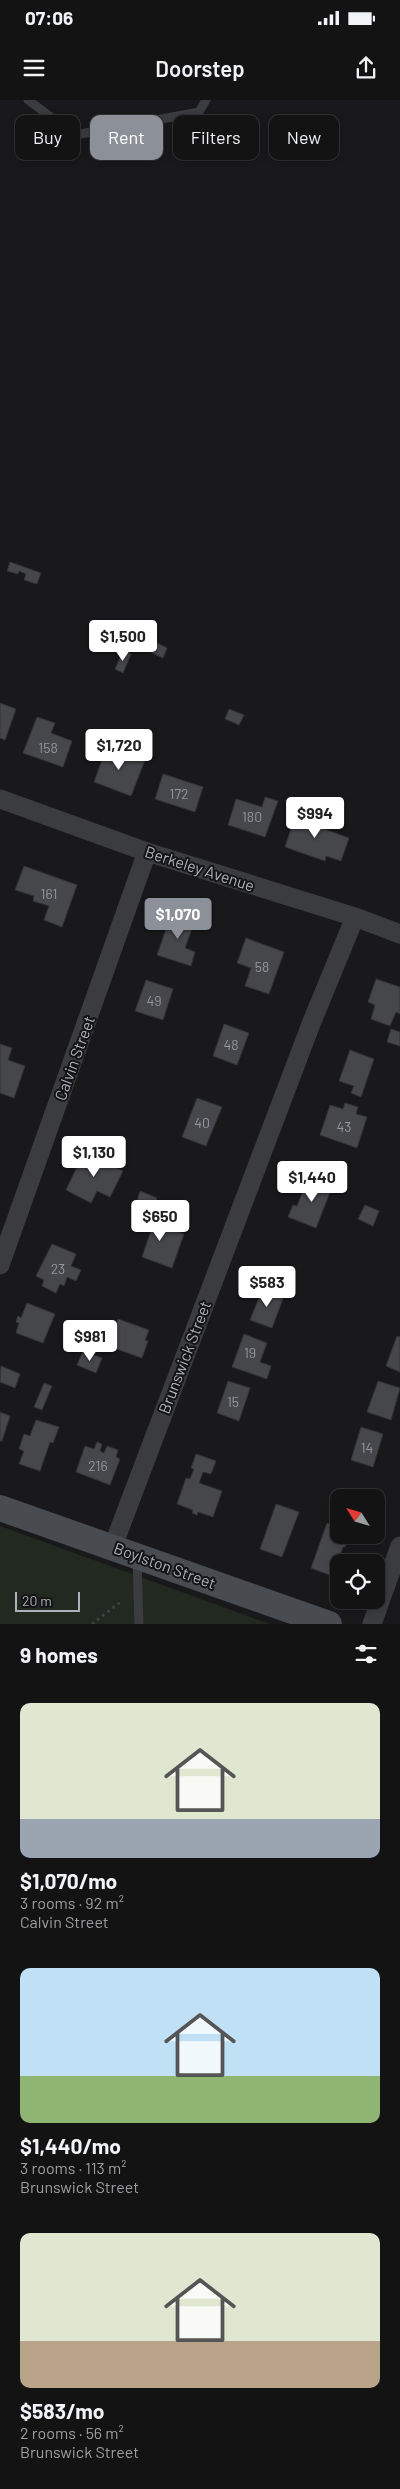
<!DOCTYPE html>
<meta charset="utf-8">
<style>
:root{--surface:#131314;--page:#1c1c1d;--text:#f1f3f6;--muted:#9d9ea0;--line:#323234;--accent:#8c9099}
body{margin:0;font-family:Barlow,sans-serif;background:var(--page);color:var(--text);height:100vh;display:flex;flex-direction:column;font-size:19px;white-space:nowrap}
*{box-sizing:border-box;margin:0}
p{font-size:16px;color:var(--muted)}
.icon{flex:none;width:28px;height:28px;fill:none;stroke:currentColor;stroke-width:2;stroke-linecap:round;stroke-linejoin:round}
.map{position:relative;height:1524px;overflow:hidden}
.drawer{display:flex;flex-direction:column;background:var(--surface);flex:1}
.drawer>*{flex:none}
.banner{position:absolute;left:15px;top:15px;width:370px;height:45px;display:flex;gap:10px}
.needle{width:32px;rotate:307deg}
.controls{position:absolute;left:330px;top:1389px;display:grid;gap:10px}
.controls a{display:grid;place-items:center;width:55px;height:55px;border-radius:10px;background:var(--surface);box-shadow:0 2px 8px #0003,0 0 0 1px var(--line);font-size:25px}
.scale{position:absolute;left:15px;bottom:12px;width:65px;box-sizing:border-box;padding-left:5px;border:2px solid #acb2ba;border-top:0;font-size:14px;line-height:18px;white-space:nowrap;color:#acb2ba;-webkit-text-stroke:4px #141416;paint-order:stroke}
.price{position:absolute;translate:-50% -42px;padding:0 11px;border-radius:5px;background:#fff;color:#222;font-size:16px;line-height:32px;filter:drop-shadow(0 1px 2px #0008)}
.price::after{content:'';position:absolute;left:50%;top:30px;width:15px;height:11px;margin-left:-8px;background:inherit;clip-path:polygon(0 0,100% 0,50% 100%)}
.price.active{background:var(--accent);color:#fff}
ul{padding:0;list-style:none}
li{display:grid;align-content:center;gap:10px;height:265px;padding:0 20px}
li span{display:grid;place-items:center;height:155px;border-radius:10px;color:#555}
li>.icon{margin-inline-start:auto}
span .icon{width:90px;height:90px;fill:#fffc;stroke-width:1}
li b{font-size:21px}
h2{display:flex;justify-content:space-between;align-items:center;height:60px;padding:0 20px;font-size:21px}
.pill{padding:0 18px;border-radius:10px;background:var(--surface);box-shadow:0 2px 8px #0003,0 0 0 1px var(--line);font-size:18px;line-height:45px}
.pill.active{background:var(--accent);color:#fff}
.status{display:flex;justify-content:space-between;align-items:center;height:35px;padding:0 25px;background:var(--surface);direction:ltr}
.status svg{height:14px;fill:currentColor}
header{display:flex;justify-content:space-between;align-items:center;height:65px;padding:0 20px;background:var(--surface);font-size:22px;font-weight:600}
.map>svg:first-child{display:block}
.green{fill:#212921}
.building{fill:#46474b;stroke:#333437}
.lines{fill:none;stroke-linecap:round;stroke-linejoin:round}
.path{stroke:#404347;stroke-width:3;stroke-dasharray:2.5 4;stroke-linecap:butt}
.lane{stroke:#3a3c40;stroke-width:9}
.street{stroke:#3a3c40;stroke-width:19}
.secondary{stroke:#484b50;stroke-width:26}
.labels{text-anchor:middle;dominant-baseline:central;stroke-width:4;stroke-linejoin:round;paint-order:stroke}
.number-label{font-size:14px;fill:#92979e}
.street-label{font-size:16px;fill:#acb2ba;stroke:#141416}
</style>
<div class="status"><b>07:06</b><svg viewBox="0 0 49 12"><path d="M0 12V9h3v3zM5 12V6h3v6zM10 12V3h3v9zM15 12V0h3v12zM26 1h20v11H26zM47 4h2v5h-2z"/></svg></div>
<header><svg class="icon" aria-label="menu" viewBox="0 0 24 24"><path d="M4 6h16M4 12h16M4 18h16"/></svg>Doorstep<svg class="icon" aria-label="share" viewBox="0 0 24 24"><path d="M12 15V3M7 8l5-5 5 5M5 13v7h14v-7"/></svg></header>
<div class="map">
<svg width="400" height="1524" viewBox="0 0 400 1524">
<rect width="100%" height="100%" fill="#19191b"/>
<!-- green -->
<path class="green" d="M0,1426L270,1524H0Z"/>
<!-- building -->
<path class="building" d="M10,462L41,473L37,484L24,480L26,474L19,471L18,474L7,471Z
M151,540L167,548L163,558L146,550Z
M123,551L131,554L123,573L115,569Z
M0,603L16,609L5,640L0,638Z
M229,609L244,615L239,625L225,619Z
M37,617L55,623L51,633L72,641L63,667L23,653Z
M107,646L145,660L131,696L94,682Z
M163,674L203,687L195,712L155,699Z
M265,697L278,701L265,737L228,725L236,699L262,707Z
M298,708L314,714L311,724L349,738L341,761L326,756L325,761L285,747Z
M24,766L77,785L62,827L44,820L49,806L33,801L34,796L15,790Z
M172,812L195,820L185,848L195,852L191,866L157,855Z
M246,838L284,852L269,894L245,886L251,868L237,863Z
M376,879L400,887V914L396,912L390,926L371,919L375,905L368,902Z
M146,880L173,889L163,920L135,911Z
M224,924L249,933L237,965L213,956Z
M391,929L400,932V946L387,942Z
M0,944L12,948L8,960L25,966L14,998L0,993Z
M350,950L374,959L361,997L351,993L354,986L339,981Z
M197,998L222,1007L206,1046L182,1037Z
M345,1003L358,1007L356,1014L367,1017L357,1048L320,1035L330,1005L343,1009Z
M84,1052L123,1071L110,1097L97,1091L91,1103L66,1090Z
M317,1076L334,1082L316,1128L288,1117L293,1105L297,1106L306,1084L313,1087Z
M140,1091L157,1098L154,1108L137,1101Z
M365,1105L379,1111L373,1126L358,1119Z
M141,1112L156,1118L154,1123L184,1134L172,1168L142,1157L151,1131L137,1126Z
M52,1144L76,1154L71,1166L81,1170L76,1181L67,1177L64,1186L60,1184L56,1193L42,1186L44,1180L36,1176Z
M263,1188L284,1196L272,1228L250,1220Z
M27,1203L55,1214L43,1243L16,1233L19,1223L16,1222L18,1216L21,1218Z
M118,1219L149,1230L145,1240L148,1241L142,1258L108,1246Z
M244,1234L267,1243L260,1262L271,1266L267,1279L232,1267Z
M397,1236L400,1237V1272L386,1266Z
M83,1251L102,1258L96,1273L77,1265Z
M1,1266L20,1274L15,1288L0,1282Z
M228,1281L250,1288L239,1321L217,1313Z
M378,1281L400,1288L391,1320L367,1312Z
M44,1283L52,1286L42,1310L34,1307Z
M0,1312L10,1316L2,1341H0Z
M36,1320L59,1327L53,1343L50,1342L40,1371L19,1364L24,1351L19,1349L24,1334L30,1336Z
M361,1327L383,1334L373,1367L351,1360Z
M97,1342L102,1344L100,1351L104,1353L107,1346L118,1350L116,1357L120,1359L110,1385L76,1372L85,1346L94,1349Z
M196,1354L216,1361L211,1374L203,1372L199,1383L222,1391L213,1417L198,1412L197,1415L192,1413L193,1410L177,1404L186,1378L190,1379L194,1369L191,1368Z
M276,1404L299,1412L282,1457L260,1449Z
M327,1423L339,1427V1435H350L345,1447H343L332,1476L311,1468Z"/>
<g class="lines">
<!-- path -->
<path class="path" d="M92,1524L123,1500"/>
<!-- lane -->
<path class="lane" d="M28,0L75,35L199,12L206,0
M137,1459L139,1524"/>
<!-- street -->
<path class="street" d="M0,699L147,752L355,817L400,834
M0,1165L147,752
M113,1446L311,924L355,817
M372,1524L400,1446"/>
<!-- secondary -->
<path class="secondary" d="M0,1408L329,1524"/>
</g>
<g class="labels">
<!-- number labels -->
<g class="number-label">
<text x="48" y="647">158</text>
<text x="179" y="693">172</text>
<text x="252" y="716">180</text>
<text x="49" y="793">161</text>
<text x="262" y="866">58</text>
<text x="154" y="900">49</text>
<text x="231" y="944">48</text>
<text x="202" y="1022">40</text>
<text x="344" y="1026">43</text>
<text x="58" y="1168">23</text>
<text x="250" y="1252">19</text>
<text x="233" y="1301">15</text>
<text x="367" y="1347">14</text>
<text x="98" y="1365">216</text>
</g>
<!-- street labels -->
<g class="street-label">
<text transform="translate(200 768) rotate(18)">Berkeley Avenue</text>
<text transform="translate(74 958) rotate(-70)">Calvin Street</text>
<text transform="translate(184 1257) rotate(-69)">Brunswick Street</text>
<text transform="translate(165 1465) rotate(20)">Boylston Street</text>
</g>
</g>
</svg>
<div class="controls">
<a><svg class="needle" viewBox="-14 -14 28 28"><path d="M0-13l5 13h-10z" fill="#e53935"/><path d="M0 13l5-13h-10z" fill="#9d9ea0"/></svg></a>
<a><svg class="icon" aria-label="locate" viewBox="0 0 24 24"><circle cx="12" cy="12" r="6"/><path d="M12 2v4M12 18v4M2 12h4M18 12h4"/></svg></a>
</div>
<div class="scale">20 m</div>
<b class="price" style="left:123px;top:562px">$1,500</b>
<b class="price" style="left:119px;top:671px">$1,720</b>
<b class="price" style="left:315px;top:739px">$994</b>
<b class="price active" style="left:178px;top:840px">$1,070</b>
<b class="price" style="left:94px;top:1078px">$1,130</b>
<b class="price" style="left:312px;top:1103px">$1,440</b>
<b class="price" style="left:160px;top:1142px">$650</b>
<b class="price" style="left:267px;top:1208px">$583</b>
<b class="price" style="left:90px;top:1262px">$981</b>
<div class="banner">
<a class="pill">Buy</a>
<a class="pill active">Rent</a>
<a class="pill">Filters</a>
<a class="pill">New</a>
</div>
</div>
<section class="drawer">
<h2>9 homes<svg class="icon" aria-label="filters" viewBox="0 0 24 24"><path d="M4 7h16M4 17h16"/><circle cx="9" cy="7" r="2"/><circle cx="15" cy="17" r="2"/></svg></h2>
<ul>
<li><span style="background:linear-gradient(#dfe7d0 75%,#9aa5b1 0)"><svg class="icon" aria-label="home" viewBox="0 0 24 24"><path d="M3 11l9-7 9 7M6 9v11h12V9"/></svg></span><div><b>$1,070/mo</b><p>3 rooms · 92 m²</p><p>Calvin Street</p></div></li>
<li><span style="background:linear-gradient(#bfe0f5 70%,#8fb573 0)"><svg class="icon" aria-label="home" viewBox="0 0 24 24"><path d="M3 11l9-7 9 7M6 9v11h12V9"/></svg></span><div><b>$1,440/mo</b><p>3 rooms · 113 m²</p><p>Brunswick Street</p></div></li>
<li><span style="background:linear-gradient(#dfe7d0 70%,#b9a48a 0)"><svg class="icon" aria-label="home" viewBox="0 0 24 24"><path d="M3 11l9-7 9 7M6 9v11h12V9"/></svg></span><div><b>$583/mo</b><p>2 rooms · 56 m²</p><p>Brunswick Street</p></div></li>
</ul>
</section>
